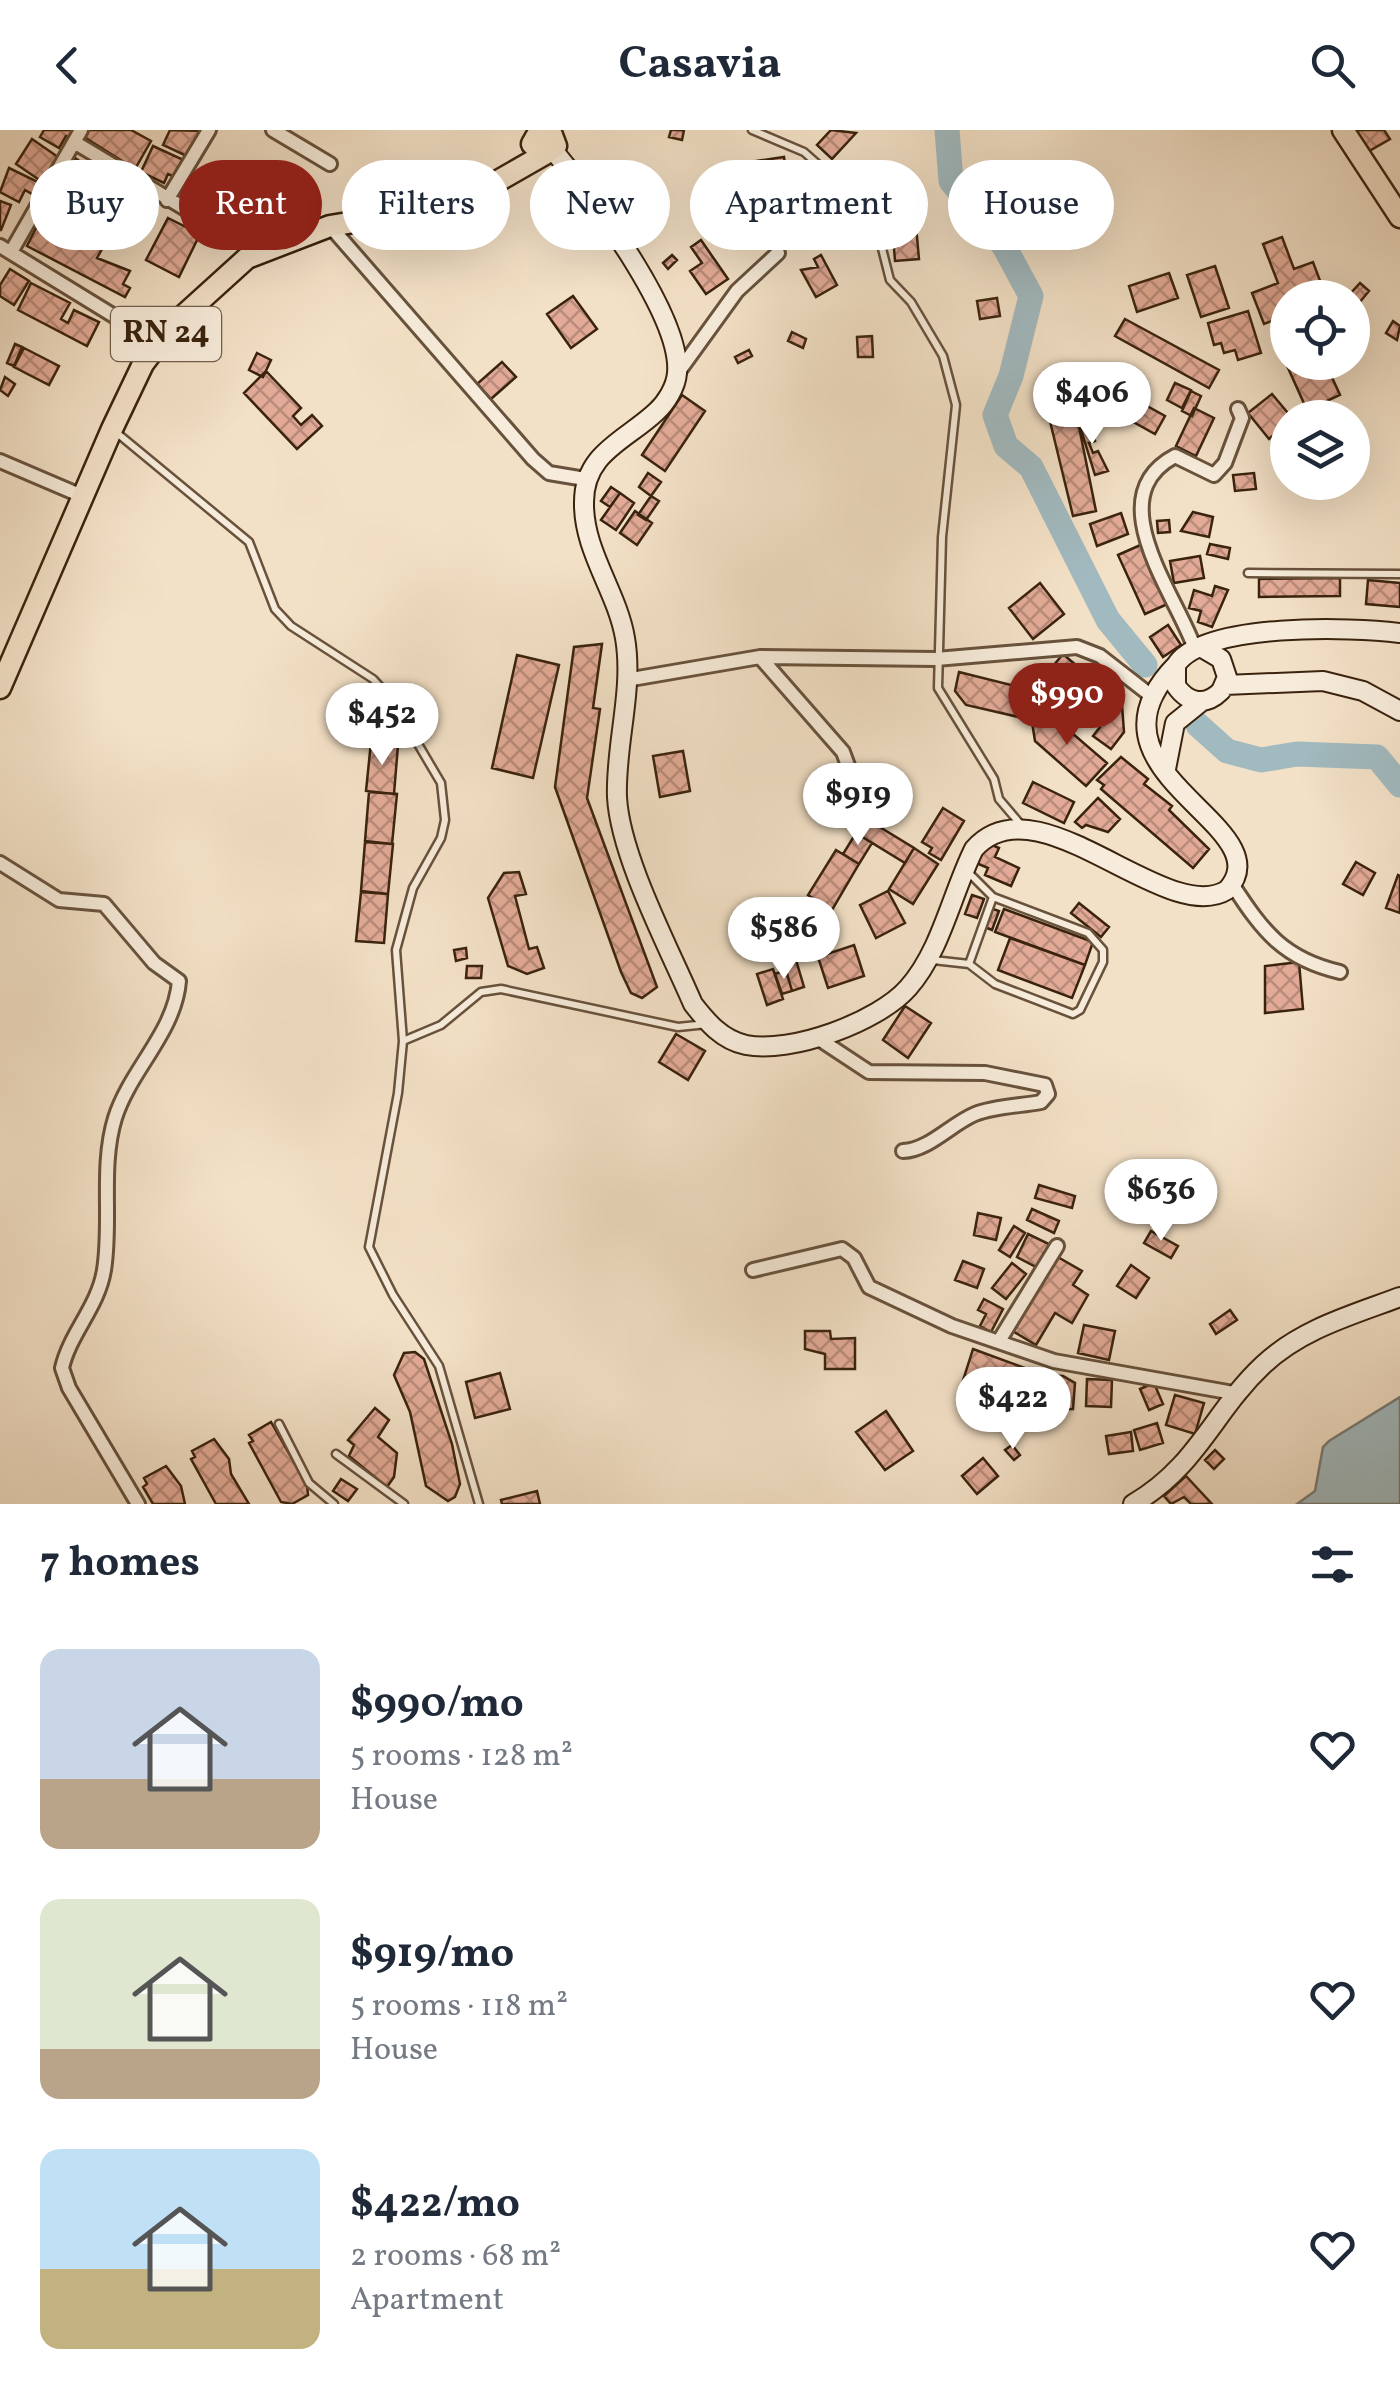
<!DOCTYPE html>
<meta charset="utf-8">
<style>
:root{--surface:#fff;--page:#f6f6f7;--text:#1f2937;--muted:#747a83;--accent:#8f2418}
body{margin:0;font-family:Vollkorn,serif;background:var(--page);color:var(--text);height:100vh;display:flex;flex-direction:column;font-size:38px;white-space:nowrap}
*{box-sizing:border-box;margin:0}
p{font-size:32px;color:var(--muted)}
.icon{flex:none;width:55px;height:55px;fill:none;stroke:currentColor;stroke-width:2;stroke-linecap:round;stroke-linejoin:round}
.map{position:relative;height:1374px;overflow:hidden}
.panel{display:flex;flex-direction:column;background:var(--surface);flex:1}
.panel>*{flex:none}
.guide{position:absolute;left:30px;top:30px;width:1340px;height:90px;display:flex;gap:20px}
.fabs{position:absolute;left:1270px;top:150px;display:grid;gap:20px}
.fabs a{display:grid;place-items:center;width:100px;height:100px;border-radius:50%;background:var(--surface);box-shadow:0 10px 40px #0002;font-size:50px}
.price{position:absolute;translate:-50% -85px;padding:0 22px;border-radius:35px;background:#fff;color:#222;font-size:32px;line-height:65px;filter:drop-shadow(0 2px 5px #0008)}
.price::after{content:'';position:absolute;left:50%;top:60px;width:30px;height:22px;margin-left:-15px;background:inherit;clip-path:polygon(0 0,100% 0,50% 100%)}
.price.current{background:var(--accent);color:#fff}
ul{padding:0;list-style:none}
li{display:flex;align-items:center;gap:30px;height:250px;padding:0 40px}
li span{display:grid;place-items:center;flex:none;width:280px;height:200px;border-radius:20px;color:#555}
li>.icon{margin-inline-start:auto}
span .icon{width:120px;height:120px;fill:#fffc;stroke-width:1}
li b{font-size:42px}
h2{display:flex;justify-content:space-between;align-items:center;height:120px;padding:0 40px;font-size:42px}
.chip{padding:0 35px;border-radius:45px;background:var(--surface);box-shadow:0 10px 40px #0002;font-size:35px;line-height:90px}
.chip.current{background:var(--accent);color:#fff}
header{display:flex;justify-content:space-between;align-items:center;height:130px;padding:0 40px;background:var(--surface);font-size:45px;font-weight:700}
.map>svg:first-child{display:block}
.water{fill:#a1bac0;stroke:#787e79;stroke-width:2.5}
.lines{fill:none;stroke-linecap:round;stroke-linejoin:round}
.river{stroke:#a1bac0;stroke-width:25}
.building{fill:url(#building-cross-hatch);stroke:#3a230e;stroke-width:2.5}
.lane-casing{stroke:#68523c;stroke-width:11}
.street-casing{stroke:#68523c;stroke-width:18}
.secondary-casing{stroke:#3a230e;stroke-width:22}
.primary-casing{stroke:#3a230e;stroke-width:25}
.lane{stroke:#f7ecdb;stroke-width:6}
.street{stroke:#f7ecdb;stroke-width:12}
.secondary{stroke:#f7ecdb;stroke-width:18}
.primary{stroke:#f3e1c7;stroke-width:20}
.labels{text-anchor:middle;dominant-baseline:central;stroke-width:9;stroke-linejoin:round;paint-order:stroke}
.shield{fill:#f7ecdb;stroke:#735f4c;stroke-width:2.5}
.shield-label{font-size:32px;font-weight:bold;fill:#3a230e}
</style>
<header><svg class="icon" aria-label="back" viewBox="0 0 24 24"><path d="M15 5l-7 7 7 7"/></svg>Casavia<svg class="icon" aria-label="search" viewBox="0 0 24 24"><circle cx="10" cy="10" r="6"/><path d="M15 15l6 6"/></svg></header>
<div class="map">
<svg width="1400" height="1374" viewBox="0 0 1400 1374">
<defs>
<pattern id="building-cross-hatch" width="8" height="8" patternUnits="userSpaceOnUse" patternTransform="scale(2.5)"><rect width="8" height="8" fill="#e3ab97"/><path d="M0 0l8 8M0 8l8-8" fill="none" stroke="#b98b7a"/></pattern>
</defs>
<rect width="100%" height="100%" fill="#f3e1c7"/>
<filter id="stains"><feTurbulence type="fractalNoise" baseFrequency=".002" numOctaves="4"/><feColorMatrix values="0 0 0 0 .2 0 0 0 0 .09 0 0 0 0 .02 0 0 0 .5 -.17"/></filter>
<radialGradient id="worn" r=".72"><stop offset=".6" stop-color="#630" stop-opacity="0"/><stop offset="1" stop-color="#630" stop-opacity=".3"/></radialGradient>
<!-- water -->
<path class="water" d="M1400,1267V1374H1297L1315,1361L1323,1317L1329,1311Z"/>
<g class="lines">
<!-- river -->
<path class="river" d="M947,0L951,51L1004,116L1031,166L1011,246L995,285L1006,316L1031,337L1108,490L1145,535
M1198,595L1227,621L1261,630L1297,624L1377,627L1400,655"/>
</g>
<!-- building -->
<path class="building" d="M44,0H77L71,9L66,6L59,18L40,7Z
M88,0H131L151,11L135,39L84,7Z
M170,0L203,1L191,28L163,15Z
M671,0H684L682,10L669,7Z
M831,0L856,3L832,29L817,15Z
M1350,0H1384L1390,9L1364,24Z
M32,9L58,27L41,51L16,34Z
M153,16L188,32L179,49L168,44L164,53L141,42Z
M784,27L788,57L760,61L756,31Z
M75,28L103,47L78,84L69,78L73,72L64,66L58,74L49,68Z
M9,38L38,52L32,64L25,60L19,72L0,62Z
M105,46L121,56L116,66L125,72L117,85L90,70Z
M821,64L825,77L802,85L797,71Z
M0,71L11,75L1,100H0Z
M128,71L150,84L136,106L115,93Z
M41,88L102,119L97,128L130,141L123,154L130,158L125,167L27,116Z
M168,88L200,104L179,147L146,130Z
M902,91L903,97L916,96L919,129L895,131L892,92Z
M1282,107L1294,139L1313,132L1325,164L1288,168V185L1264,194L1252,163L1278,153L1263,114Z
M701,110L728,149L706,164L690,141L702,133L691,117Z
M672,125L677,130L668,139L663,133Z
M821,125L837,155L816,167L801,140L818,137L814,129Z
M1215,136L1229,178L1201,187L1187,145Z
M10,139L29,151L14,175L0,166V155Z
M1169,143L1178,168L1137,182L1129,156Z
M31,153L70,173L61,189L68,193L74,180L99,192L87,216L18,180Z
M1360,153L1369,161L1359,173L1349,165Z
M573,166L597,199L571,218L547,184Z
M997,168L1000,186L980,189L977,171Z
M1248,181L1261,223L1238,230L1235,220L1224,223L1221,213L1214,215L1208,193Z
M1125,189L1219,240L1209,258L1115,206Z
M1393,191L1400,196L1397,210L1386,203Z
M792,202L806,209L803,218L788,211Z
M872,206L873,227H858L857,207Z
M15,214L22,217L14,236L7,233Z
M24,218L59,236L49,255L14,237Z
M749,220L752,226L738,233L735,227Z
M257,223L271,230L263,247L249,240Z
M1288,228V232H1325L1340,265L1307,280L1284,229Z
M502,232L516,247L491,269L477,254Z
M266,241L301,278L293,286L301,295L312,285L322,296L297,319L244,263Z
M5,247L15,254L8,266L0,260Z
M1175,253L1191,260L1182,278L1167,270Z
M1111,256L1165,286L1155,304L1101,274Z
M1191,261L1201,266L1192,286L1182,281Z
M1272,264L1292,288L1269,309L1248,283Z
M682,265L705,281L665,341L642,325Z
M1075,277L1096,381L1073,386L1048,283Z
M1194,278L1214,288L1196,326L1176,316Z
M1087,287L1095,311L1089,313L1093,323L1098,321L1108,341L1095,345L1078,290Z
M648,343L661,352L651,366L639,357Z
M1254,343L1256,359L1235,361L1233,345Z
M611,357L620,363L610,377L601,371Z
M620,363L634,373L616,400L601,390Z
M651,366L659,371L646,390L638,385Z
M635,381L652,393L637,415L620,403Z
M1193,382L1213,387L1209,407L1181,401Z
M1121,383L1128,404L1097,416L1090,394Z
M1169,390L1170,402L1158,403L1157,391Z
M1145,413L1172,472L1145,484L1118,425Z
M1210,414L1230,418L1228,429L1207,424Z
M1200,426L1204,448L1174,453L1170,431Z
M1340,448V466L1259,467V449Z
M1368,450L1400,453V477L1366,474Z
M1040,453L1064,484L1033,509L1009,478Z
M1215,456L1228,460L1212,497L1198,492L1201,481L1189,478L1194,460L1212,466Z
M1168,495L1181,515L1163,527L1150,507Z
M602,514L593,578L600,579L587,668L657,857L642,868L631,863L621,842L555,657L574,517Z
M1063,524L1122,575L1124,602L1111,619L1093,606L1100,597L1099,586L1048,542Z
M517,525L559,535L533,648L492,638Z
M959,542L1031,560L1023,588L966,575L955,561Z
M1044,579L1107,633L1086,656L1035,611L1032,592Z
M371,612L398,615L394,664L366,661Z
M683,621L690,661L660,667L653,626Z
M1121,627L1148,649L1144,654L1172,676L1169,680L1209,719L1193,738L1101,659L1104,655L1097,650Z
M1033,652L1074,672L1064,693L1023,673Z
M369,662L397,664L392,714L365,711Z
M1098,668L1120,689L1108,702L1086,695L1082,698L1075,692Z
M943,678L964,691L941,730L929,723L932,718L922,712Z
M865,688L914,718L905,733L856,703Z
M856,703L872,713L859,734L843,724Z
M983,711L999,718L995,727L1019,738L1011,756L985,745L988,738L974,732Z
M365,712L393,714L388,764L361,761Z
M914,718L938,734L913,774L889,759Z
M836,720L859,734L832,780L808,765Z
M1356,732L1375,743L1363,765L1343,754Z
M519,742L526,764L515,766L529,819L537,817L544,838L527,844L508,836L488,768L504,743Z
M1398,745L1400,746V783L1386,778Z
M888,761L905,793L876,808L860,775Z
M361,762L388,764L384,813L356,811Z
M972,765L984,769L977,788L965,784Z
M1079,773L1109,797L1101,807L1071,783Z
M987,777L999,781L992,800L980,795Z
M1004,779L1093,812L1085,835L995,802Z
M1010,808L1085,835L1072,868L998,840Z
M854,815L864,846L828,858L818,827Z
M466,818L467,828L456,831L454,820Z
M796,830L804,857L792,861L784,834Z
M1299,832L1303,879L1265,883V836Z
M467,836H482L481,848H466Z
M773,839L783,869L767,875L757,844Z
M786,840L792,861L782,864L775,844Z
M905,876L931,893L908,928L883,910Z
M676,904L705,921L688,950L659,932Z
M1039,1055L1075,1066L1072,1078L1035,1068Z
M1032,1079L1059,1091L1054,1103L1027,1090Z
M978,1083L1001,1088L996,1110L974,1105Z
M1014,1096L1025,1103L1010,1127L999,1120Z
M1151,1101L1178,1116L1171,1128L1144,1113Z
M1028,1104L1049,1114L1038,1138L1017,1127Z
M1056,1126L1082,1141L1073,1155L1088,1165L1072,1193L1055,1183L1036,1215L1011,1200Z
M963,1131L984,1139L977,1158L955,1150Z
M1012,1133L1026,1144L1006,1169L992,1158Z
M1131,1135L1149,1148L1136,1168L1117,1156Z
M984,1169L1003,1179L991,1202L980,1196L986,1184L978,1180Z
M1230,1180L1237,1190L1216,1204L1210,1194Z
M1084,1195L1115,1201L1109,1230L1078,1223Z
M805,1201H830L831,1209L855,1208V1239H825V1224L805,1219Z
M973,1219L1044,1245L1013,1288L958,1266Z
M415,1222L424,1229L452,1314L460,1354L455,1367L448,1371L426,1356L410,1282L394,1245L404,1223Z
M500,1243L510,1279L475,1288L466,1252Z
M1044,1245L1063,1246L1075,1253L1073,1279L1024,1280Z
M1087,1249L1112,1250L1111,1277L1086,1276Z
M1154,1253L1163,1274L1149,1280L1140,1259Z
M1175,1265L1204,1273L1195,1304L1166,1295Z
M375,1278L389,1290L378,1307L397,1323L394,1347L387,1357L349,1326L354,1315L348,1310Z
M886,1281L913,1321L885,1340L856,1302Z
M271,1292L307,1355L308,1365L292,1374L281,1372L249,1313L253,1311L249,1305Z
M1157,1293L1163,1313L1140,1320L1134,1300Z
M1131,1302L1133,1321L1109,1324L1106,1306Z
M214,1309L229,1329L231,1344L249,1374H216L191,1329L195,1327L192,1321Z
M1012,1315L1020,1325L1014,1330L1005,1320Z
M1215,1320L1224,1329L1214,1339L1205,1330Z
M983,1328L998,1346L977,1364L962,1346Z
M166,1336L181,1356L185,1374H153L143,1357L147,1354L144,1348Z
M1186,1346L1212,1374H1191L1184,1367L1171,1374L1164,1366Z
M341,1349L357,1359L348,1371L333,1361Z
M537,1361L540,1374H502L501,1370Z"/>
<g class="lines">
<defs>
<path id="lane" d="M752,0L804,22L873,83L890,150L911,172L943,226L956,275L942,407L938,558L994,649L999,669L1022,696
M117,303L249,412L275,479L291,496L373,549L392,570L441,653L445,690L441,708L413,758L396,820L403,911L398,963L369,1117L393,1165L439,1236L479,1374
M1248,443L1400,444
M933,830L969,834L993,767L968,742
M969,834L995,854L1073,884L1080,880L1103,832V820L1088,803L993,767
M403,911L441,895L481,862L501,859L678,897L707,894
M279,1294L309,1353L334,1374
M336,1324L404,1374"/>
<path id="street" d="M273,0L330,34
M74,12L259,123
M167,70L209,0
M330,96L533,329L549,343L585,349
M0,116L158,213
M11,122L81,0
M677,244L737,161L778,123
M0,331L82,366
M1195,519C1176,464 1098,367 1175,326L1214,345L1225,333L1242,288L1238,279
M760,527L843,622L861,671
M626,550L760,527L936,529L1077,517L1100,526L1154,568
M0,733L59,770L104,774L154,833L179,851C175,902 130,940 115,988C100,1037 112,1090 104,1140C98,1177 70,1203 62,1238L69,1258L138,1374
M1232,754C1263,802 1284,829 1340,842
M816,907L869,942L985,943L1045,955L1048,964L1041,972C1020,976 995,976 975,984C951,994 929,1020 903,1021
M753,1140L842,1119L854,1128L869,1157L952,1196L1054,1231L1239,1264
M999,1211L1057,1116"/>
<path id="secondary" d="M553,20C589,63 682,186 677,243C676,257 666,273 656,282C625,311 584,323 584,372C583,421 617,461 625,508C634,560 615,615 617,667C620,726 669,818 693,874C707,892 722,910 746,915C791,924 878,892 908,858C941,821 952,763 974,719C1037,647 1166,798 1227,760C1286,695 1070,643 1176,535
M1204,519L1221,529L1227,547L1221,561C1205,577 1188,573 1176,556V535C1203,492 1353,497 1400,503
M1225,555L1323,551L1363,561L1400,581
M1166,639L1175,593L1201,572
M1133,1374C1198,1336 1213,1282 1263,1235C1301,1199 1352,1185 1400,1167"/>
<path id="primary" d="M540,0L532,14L545,24L556,16L550,0
M1343,0L1400,87
M0,558L112,299L143,234L172,196L247,128L330,96L456,75L545,24"/>
</defs>
<!-- lane casing -->
<use href="#lane" class="lane-casing"/>
<!-- street casing -->
<use href="#street" class="street-casing"/>
<!-- secondary casing -->
<use href="#secondary" class="secondary-casing"/>
<!-- primary casing -->
<use href="#primary" class="primary-casing"/>
<!-- lane -->
<use href="#lane" class="lane"/>
<!-- street -->
<use href="#street" class="street"/>
<!-- secondary -->
<use href="#secondary" class="secondary"/>
<!-- primary -->
<use href="#primary" class="primary"/>
</g>
<g class="labels">
<!-- shield labels -->
<rect class="shield" x="111" y="177" width="110" height="54" rx="8"/>
<g class="shield-label">
<text x="166" y="204">RN 24</text>
</g>
</g>
<rect width="100%" height="100%" filter="url(#stains)"/>
<rect width="100%" height="100%" fill="url(#worn)"/>
</svg>
<div class="fabs">
<a><svg class="icon" aria-label="locate" viewBox="0 0 24 24"><circle cx="12" cy="12" r="6"/><path d="M12 2v4M12 18v4M2 12h4M18 12h4"/></svg></a>
<a><svg class="icon" aria-label="layers" viewBox="0 0 24 24"><path d="M12 4l9 5-9 5-9-5zM3 14l9 5 9-5"/></svg></a>
</div>
<b class="price" style="left:1092px;top:317px">$406</b>
<b class="price current" style="left:1067px;top:618px">$990</b>
<b class="price" style="left:382px;top:638px">$452</b>
<b class="price" style="left:858px;top:718px">$919</b>
<b class="price" style="left:784px;top:852px">$586</b>
<b class="price" style="left:1161px;top:1114px">$636</b>
<b class="price" style="left:1013px;top:1322px">$422</b>
<div class="guide">
<a class="chip">Buy</a>
<a class="chip current">Rent</a>
<a class="chip">Filters</a>
<a class="chip">New</a>
<a class="chip">Apartment</a>
<a class="chip">House</a>
</div>
</div>
<section class="panel">
<h2>7 homes<svg class="icon" aria-label="filters" viewBox="0 0 24 24"><path d="M4 7h16M4 17h16"/><circle cx="9" cy="7" r="2"/><circle cx="15" cy="17" r="2"/></svg></h2>
<ul>
<li><span style="background:linear-gradient(#c9d6e8 65%,#b9a48a 0)"><svg class="icon" aria-label="home" viewBox="0 0 24 24"><path d="M3 11l9-7 9 7M6 9v11h12V9"/></svg></span><div><b>$990/mo</b><p>5 rooms · 128 m²</p><p>House</p></div><svg class="icon" aria-label="heart" viewBox="0 0 24 24"><path d="M12 20l-8-8c-3-5 5-10 8-4 3-6 11-1 8 4z"/></svg></li>
<li><span style="background:linear-gradient(#dfe7d0 75%,#b9a48a 0)"><svg class="icon" aria-label="home" viewBox="0 0 24 24"><path d="M3 11l9-7 9 7M6 9v11h12V9"/></svg></span><div><b>$919/mo</b><p>5 rooms · 118 m²</p><p>House</p></div><svg class="icon" aria-label="heart" viewBox="0 0 24 24"><path d="M12 20l-8-8c-3-5 5-10 8-4 3-6 11-1 8 4z"/></svg></li>
<li><span style="background:linear-gradient(#bfe0f5 60%,#c2b280 0)"><svg class="icon" aria-label="home" viewBox="0 0 24 24"><path d="M3 11l9-7 9 7M6 9v11h12V9"/></svg></span><div><b>$422/mo</b><p>2 rooms · 68 m²</p><p>Apartment</p></div><svg class="icon" aria-label="heart" viewBox="0 0 24 24"><path d="M12 20l-8-8c-3-5 5-10 8-4 3-6 11-1 8 4z"/></svg></li>
</ul>
</section>
